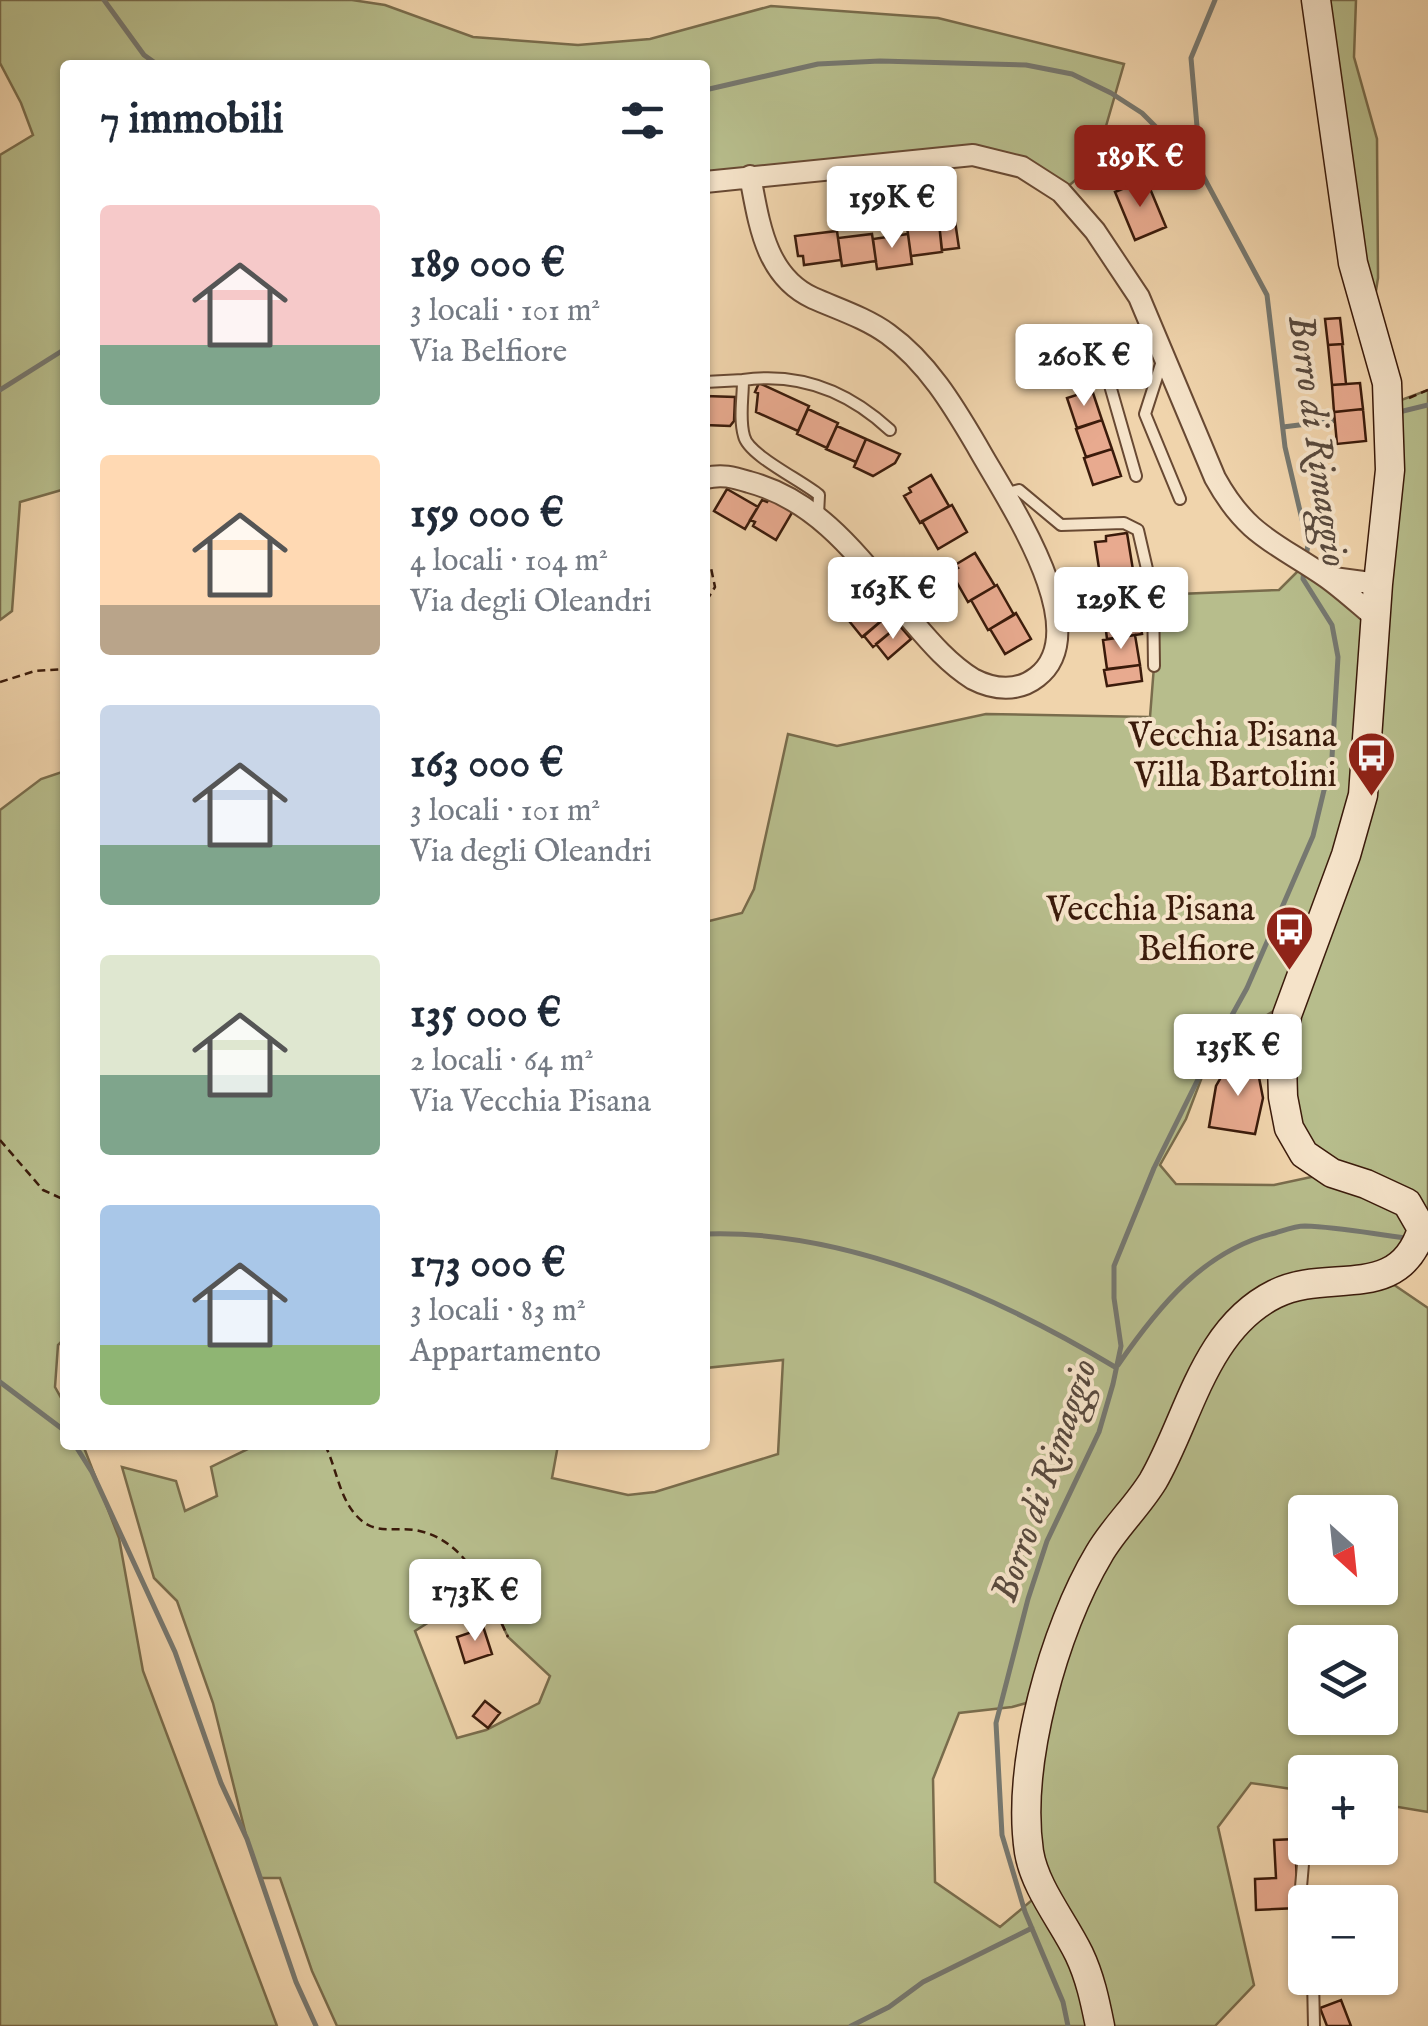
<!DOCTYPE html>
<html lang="it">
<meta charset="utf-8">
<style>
:root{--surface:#fff;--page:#f6f6f7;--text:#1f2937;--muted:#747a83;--accent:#8f2418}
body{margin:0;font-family:"IM FELL English",serif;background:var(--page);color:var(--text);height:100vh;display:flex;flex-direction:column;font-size:38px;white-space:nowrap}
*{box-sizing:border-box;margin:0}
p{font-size:32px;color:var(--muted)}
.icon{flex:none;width:55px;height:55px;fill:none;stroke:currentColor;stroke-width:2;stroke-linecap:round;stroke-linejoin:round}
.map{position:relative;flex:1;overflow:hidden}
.sheet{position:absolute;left:60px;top:60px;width:650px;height:1390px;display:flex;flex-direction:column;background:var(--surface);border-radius:10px;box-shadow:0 2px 8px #0004}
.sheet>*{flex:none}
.needle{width:65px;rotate:153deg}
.buttons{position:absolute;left:1288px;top:1495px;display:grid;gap:20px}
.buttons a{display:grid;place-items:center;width:110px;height:110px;border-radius:10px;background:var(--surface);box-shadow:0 2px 8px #0004;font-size:50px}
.price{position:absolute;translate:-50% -85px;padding:0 22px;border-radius:10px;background:#fff;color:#222;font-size:32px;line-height:65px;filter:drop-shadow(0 2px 5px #0008)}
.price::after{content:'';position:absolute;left:50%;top:60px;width:30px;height:22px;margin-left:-15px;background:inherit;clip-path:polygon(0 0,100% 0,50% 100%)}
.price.current{background:var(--accent);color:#fff}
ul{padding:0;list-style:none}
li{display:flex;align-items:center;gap:30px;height:250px;padding:0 40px}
li span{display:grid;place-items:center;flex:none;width:280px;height:200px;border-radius:10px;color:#555}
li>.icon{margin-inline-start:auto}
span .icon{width:120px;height:120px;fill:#fffc;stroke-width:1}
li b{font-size:42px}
h2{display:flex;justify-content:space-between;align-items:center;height:120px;padding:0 40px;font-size:42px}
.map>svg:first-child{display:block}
.green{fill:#b7bd8c;stroke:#796c4c;stroke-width:2.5;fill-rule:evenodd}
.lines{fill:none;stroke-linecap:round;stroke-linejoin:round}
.stream{stroke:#767870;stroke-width:5}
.building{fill:#e8aa8f;stroke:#3b1b0b;stroke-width:2.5}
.lane-casing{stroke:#684933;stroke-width:14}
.street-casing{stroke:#684933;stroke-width:24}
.secondary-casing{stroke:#3b1b0b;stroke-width:31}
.path{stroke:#3b1b0b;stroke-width:2.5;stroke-dasharray:8 5;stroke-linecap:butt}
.lane{stroke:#f5e3c9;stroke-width:10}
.street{stroke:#f5e3c9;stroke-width:20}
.secondary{stroke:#f5e3c9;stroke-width:28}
.labels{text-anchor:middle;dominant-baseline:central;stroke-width:8;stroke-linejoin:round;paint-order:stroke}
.poi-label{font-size:35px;fill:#3b1b0b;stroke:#f5e3c9;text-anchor:end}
.water-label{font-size:38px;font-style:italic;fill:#594a3e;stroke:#f5e3c9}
</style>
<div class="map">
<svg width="1428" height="2026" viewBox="0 0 1428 2026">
<rect width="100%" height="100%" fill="#f0d4ac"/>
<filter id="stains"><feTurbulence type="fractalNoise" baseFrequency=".002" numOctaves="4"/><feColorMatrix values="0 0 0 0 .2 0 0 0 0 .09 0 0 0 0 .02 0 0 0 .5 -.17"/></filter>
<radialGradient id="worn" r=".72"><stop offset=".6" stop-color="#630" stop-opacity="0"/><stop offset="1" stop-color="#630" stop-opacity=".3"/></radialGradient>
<!-- green -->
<path class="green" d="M0,0H352L385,5L473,37L578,45L650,39L771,6L938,18L1124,64L1095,164L1061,192L973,155L705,182V65H65V489L20,502L12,611L0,620V155L33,135L21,103L0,63Z
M1316,0H1356L1354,57L1377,139L1378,278L1371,323Z
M1428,390V1238L1381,1276L1428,1308V1812L1380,1804V1772H1305V1791L1251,1783L1218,1827L1254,1985L1215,2026H337L312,1971L280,1878H261L247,1839L213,1703L177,1601L154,1578L122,1467L176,1481L185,1511L217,1496L211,1467L256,1445H558L552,1478L628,1495L655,1492L778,1454L783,1360L705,1368V922L742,913L754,889L788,734L837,746L986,714L1150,717L1154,666L1153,595L1279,590L1304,565L1375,617L1388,405ZM1290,1001L1289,1128L1330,1173L1274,1185L1176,1184L1160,1165L1186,1119L1213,1048ZM1305,1512H1380V1588H1305ZM484,1587L508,1637L550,1676L539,1703L486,1730L457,1738L415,1631ZM1305,1642H1380V1718H1305ZM1041,1699L1029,1854L1044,1890L1000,1927L935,1882L933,1779L959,1713L1012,1707Z
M65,771V1338L58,1345L55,1387L65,1405V1445H83L119,1538L143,1671L277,2026H0V810L41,779Z"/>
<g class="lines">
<!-- stream -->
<path class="stream" d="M104,0L144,55L158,65
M1215,0L1191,58L1201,172L1267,295L1285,447L1308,545L1306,556
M705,90L818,64L880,61L1026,65L1072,74L1111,93L1142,113L1199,170
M0,390L65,349
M1395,413L1428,405
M1283,427L1339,420
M705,1234C846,1229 997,1296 1115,1367
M1118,1365C1158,1307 1204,1250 1275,1233C1285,1230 1295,1226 1305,1226C1339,1227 1373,1234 1406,1238
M0,1382L65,1431
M75,1445L92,1472L175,1652L221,1783L247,1839L296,1982L316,2026
M851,2026L889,2007L923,1982L1032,1928
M1068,2026L1063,2002L1025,1912L1002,1835L996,1723L1028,1599L1047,1541L1099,1432L1113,1384L1121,1346L1114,1298V1266L1154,1168L1211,1053L1247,988L1313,836L1332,757L1338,657L1332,625L1303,579L1304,567"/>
</g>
<!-- building -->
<path class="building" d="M1146,179L1166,227L1135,240L1115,192Z
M955,221L959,248L942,250L939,223Z
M939,223L942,252L911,256L907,227Z
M837,231L841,260L804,265L803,256H798L795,236Z
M872,234L876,261L842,266L838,238Z
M908,234L912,264L877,269L873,239Z
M1340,318L1343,344L1328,345L1325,319Z
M1342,344L1346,384L1332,385L1328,345Z
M759,383L809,406L798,431L756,412L758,393L755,392Z
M1360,383L1363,409L1334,412L1332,385Z
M1092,390L1102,420L1077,428L1067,398Z
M705,396L735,397L734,421L730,426L705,425Z
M808,409L838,423L827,448L797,434Z
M1363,409L1366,441L1337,444L1334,412Z
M1102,420L1112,449L1086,457L1076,429Z
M837,426L866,439L856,462L826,449Z
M866,439L900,454L895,463L873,476L854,467Z
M1112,449L1121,476L1093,485L1084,458Z
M931,475L949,506L920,523L904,496L911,492L909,488Z
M727,489L758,507L745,529L714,511Z
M770,497L793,511L776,540L753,526L755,522L750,520L762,500L767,502Z
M952,505L967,532L938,549L922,521Z
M1127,533L1133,570L1100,575L1095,542L1106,541V536Z
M975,553L995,586L968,602L951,572L958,568L955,565Z
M1134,570L1138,601L1107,605L1102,575Z
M997,585L1014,615L988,630L971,600Z
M863,588L887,616L862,637L841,611L845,608L842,605Z
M1137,601L1142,634L1107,639L1103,606Z
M1016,613L1031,639L1005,654L990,629Z
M887,616L897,627L873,647L864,636Z
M899,625L911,639L888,659L876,644Z
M1135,635L1140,665L1107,669L1103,640Z
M1140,665L1142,681L1107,686L1104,670Z
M1231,1060L1256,1062L1263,1098L1255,1134L1209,1127L1216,1086Z
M481,1620L492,1654L465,1663L457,1637L475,1631L472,1623Z
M485,1701L500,1713L488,1728L473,1716Z
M1295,1839L1298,1908L1256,1910L1255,1879L1276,1878L1274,1840Z
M1341,2000L1351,2026H1327L1320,2008Z"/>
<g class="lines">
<defs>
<path id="lane" d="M1162,361L1145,414L1180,499
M705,382L743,380
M1136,476L1105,368L1117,354L1153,331
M1004,494L1019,490L1061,525L1124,523L1138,530L1153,595L1154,666
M818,515L819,495C801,480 748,455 744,436C739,419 743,398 743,380C800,372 849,392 890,430
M1305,1841L1301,1887L1305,1926
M1313,1978L1314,2026"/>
<path id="street" d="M705,182L973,155L1022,167L1061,192L1095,231L1139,297L1215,478C1247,536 1275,542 1326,577C1343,589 1359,604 1376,618
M705,478C722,474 733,477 749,482C824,502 865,566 913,622C931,643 949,664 973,679C994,690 1018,692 1037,677C1098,630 1005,497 977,446C953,405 927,362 888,334C866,318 838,309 813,298C765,276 759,222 750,176
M1326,577L1378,584"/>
<path id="secondary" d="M1100,2026C1095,2001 1090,1977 1079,1954C1063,1921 1035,1888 1029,1852C1016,1764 1054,1629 1099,1554C1114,1528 1137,1507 1153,1481C1189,1419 1204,1329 1275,1294C1328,1267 1399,1304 1422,1229L1407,1203L1366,1184L1332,1173L1304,1154L1289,1128L1283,1097L1282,1064L1287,1015L1346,855L1363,795L1378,584L1390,470L1387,383L1353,263L1316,0"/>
</defs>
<!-- lane casing -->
<use href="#lane" class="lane-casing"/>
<!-- street casing -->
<use href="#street" class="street-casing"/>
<!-- secondary casing -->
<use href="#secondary" class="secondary-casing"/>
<!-- path -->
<path class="path" d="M1409,398L1428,390
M1318,471L1321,498L1341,558
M705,558L711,568L715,587L705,603
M0,682L35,671L65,669
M0,1140L43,1190L65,1200
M325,1445C338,1471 339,1502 362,1521C378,1534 396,1527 415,1530C467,1539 488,1594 508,1637"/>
<!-- lane -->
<use href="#lane" class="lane"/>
<!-- street -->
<use href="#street" class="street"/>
<!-- secondary -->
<use href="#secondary" class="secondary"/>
</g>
<!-- icons -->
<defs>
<symbol id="bus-pin" viewBox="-11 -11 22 30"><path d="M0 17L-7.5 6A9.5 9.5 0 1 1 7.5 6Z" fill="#8f2418" stroke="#f5e3c9"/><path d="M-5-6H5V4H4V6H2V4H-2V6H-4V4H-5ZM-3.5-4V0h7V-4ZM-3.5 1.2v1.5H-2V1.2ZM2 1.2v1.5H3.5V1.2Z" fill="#fff"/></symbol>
</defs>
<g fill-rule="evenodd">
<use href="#bus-pin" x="1344" y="728" width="55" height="75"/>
<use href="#bus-pin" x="1262" y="902" width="55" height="75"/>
</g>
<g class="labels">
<!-- poi labels -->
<g class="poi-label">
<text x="1337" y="736">Vecchia Pisana<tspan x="1337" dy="40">Villa Bartolini</tspan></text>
<text x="1255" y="910">Vecchia Pisana<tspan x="1255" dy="40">Belfiore</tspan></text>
</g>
<!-- water labels -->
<g class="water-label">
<text transform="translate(1316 441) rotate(82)">Borro di Rimaggio</text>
<text transform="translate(1046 1481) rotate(-71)">Borro di Rimaggio</text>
</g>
</g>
<rect width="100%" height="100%" filter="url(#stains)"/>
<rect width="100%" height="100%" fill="url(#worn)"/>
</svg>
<div class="buttons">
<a><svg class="needle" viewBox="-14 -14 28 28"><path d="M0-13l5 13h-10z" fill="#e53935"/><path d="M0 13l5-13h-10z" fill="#747a83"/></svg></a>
<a><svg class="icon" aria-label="layers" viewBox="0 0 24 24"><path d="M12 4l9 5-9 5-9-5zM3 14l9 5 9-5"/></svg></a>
<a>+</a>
<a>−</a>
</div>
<b class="price current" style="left:1140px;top:210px">189K €</b>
<b class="price" style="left:892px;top:251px">159K €</b>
<b class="price" style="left:1084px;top:409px">260K €</b>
<b class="price" style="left:893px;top:642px">163K €</b>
<b class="price" style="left:1121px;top:652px">129K €</b>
<b class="price" style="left:1238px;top:1099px">135K €</b>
<b class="price" style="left:475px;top:1644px">173K €</b>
<section class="sheet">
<h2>7 immobili<svg class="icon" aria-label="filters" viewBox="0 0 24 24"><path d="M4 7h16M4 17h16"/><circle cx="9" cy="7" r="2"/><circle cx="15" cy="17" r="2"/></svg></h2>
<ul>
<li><span style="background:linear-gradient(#f6c9c9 70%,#7fa58c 0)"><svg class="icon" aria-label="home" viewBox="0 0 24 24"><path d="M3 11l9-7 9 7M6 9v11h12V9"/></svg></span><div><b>189 000 €</b><p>3 locali · 101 m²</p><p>Via Belfiore</p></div></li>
<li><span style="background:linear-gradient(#ffd9b3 75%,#b9a48a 0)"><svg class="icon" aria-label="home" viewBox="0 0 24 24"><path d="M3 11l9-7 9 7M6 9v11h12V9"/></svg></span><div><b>159 000 €</b><p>4 locali · 104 m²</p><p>Via degli Oleandri</p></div></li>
<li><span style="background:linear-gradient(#c9d6e8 70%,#7fa58c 0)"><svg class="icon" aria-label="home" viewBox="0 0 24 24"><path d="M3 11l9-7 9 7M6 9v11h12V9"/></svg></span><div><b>163 000 €</b><p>3 locali · 101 m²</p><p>Via degli Oleandri</p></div></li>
<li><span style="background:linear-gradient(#dfe7d0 60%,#7fa58c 0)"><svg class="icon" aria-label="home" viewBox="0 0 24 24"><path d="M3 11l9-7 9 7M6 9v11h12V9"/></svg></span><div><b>135 000 €</b><p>2 locali · 64 m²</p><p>Via Vecchia Pisana</p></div></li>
<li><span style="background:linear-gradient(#a9c7e8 70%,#8fb573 0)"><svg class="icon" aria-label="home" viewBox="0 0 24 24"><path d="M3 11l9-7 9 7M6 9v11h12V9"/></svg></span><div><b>173 000 €</b><p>3 locali · 83 m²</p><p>Appartamento</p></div></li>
</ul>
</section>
</div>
